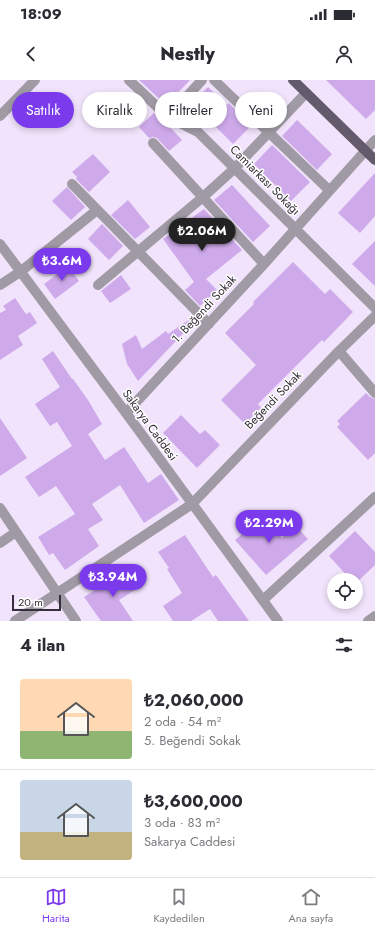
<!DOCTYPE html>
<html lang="tr">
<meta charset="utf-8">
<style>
:root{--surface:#fff;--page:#f2f2f3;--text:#2b2b33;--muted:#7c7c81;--line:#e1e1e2;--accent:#7c3aed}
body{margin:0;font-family:Jost,sans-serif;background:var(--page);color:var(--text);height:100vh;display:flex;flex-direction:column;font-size:15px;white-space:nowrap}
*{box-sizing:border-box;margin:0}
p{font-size:13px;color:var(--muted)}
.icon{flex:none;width:22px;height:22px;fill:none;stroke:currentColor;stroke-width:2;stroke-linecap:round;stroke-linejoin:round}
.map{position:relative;height:541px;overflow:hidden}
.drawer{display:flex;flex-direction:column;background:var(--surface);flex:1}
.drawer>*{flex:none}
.hud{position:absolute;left:12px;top:12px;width:351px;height:36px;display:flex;gap:8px}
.controls{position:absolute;left:327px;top:493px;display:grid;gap:8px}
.controls a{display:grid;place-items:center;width:36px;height:36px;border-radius:50%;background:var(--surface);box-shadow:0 2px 6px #0003;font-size:20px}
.scale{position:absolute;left:12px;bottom:10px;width:49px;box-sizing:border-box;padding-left:4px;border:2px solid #352f39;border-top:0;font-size:11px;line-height:14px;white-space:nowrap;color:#352f39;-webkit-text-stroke:3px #fff;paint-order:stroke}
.price{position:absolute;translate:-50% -34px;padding:0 9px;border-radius:14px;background:var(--accent);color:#fff;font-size:13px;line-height:26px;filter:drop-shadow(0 1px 2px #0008)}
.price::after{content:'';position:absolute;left:50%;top:24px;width:12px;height:9px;margin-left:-6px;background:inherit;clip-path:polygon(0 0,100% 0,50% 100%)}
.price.selected{background:#222;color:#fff}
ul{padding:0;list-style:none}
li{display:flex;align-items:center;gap:12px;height:100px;padding:0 20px}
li+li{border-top:1px solid var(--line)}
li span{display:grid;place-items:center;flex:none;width:112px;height:80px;border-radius:4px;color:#555}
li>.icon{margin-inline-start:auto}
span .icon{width:48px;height:48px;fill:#fffc;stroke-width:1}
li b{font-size:17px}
h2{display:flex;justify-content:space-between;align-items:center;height:48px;padding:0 20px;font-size:17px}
.tag{padding:0 14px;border-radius:18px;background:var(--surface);box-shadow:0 2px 6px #0003;font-size:14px;line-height:36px}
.tag.selected{background:var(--accent);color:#fff}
.status{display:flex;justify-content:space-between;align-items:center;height:28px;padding:0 20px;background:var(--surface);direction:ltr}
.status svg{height:11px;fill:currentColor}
header{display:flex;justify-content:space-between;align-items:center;height:52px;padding:0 20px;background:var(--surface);font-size:18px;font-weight:800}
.tab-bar{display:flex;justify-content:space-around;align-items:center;height:56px;border-top:1px solid var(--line);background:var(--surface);font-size:11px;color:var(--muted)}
.tab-bar a{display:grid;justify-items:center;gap:2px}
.tab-bar .selected{color:var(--accent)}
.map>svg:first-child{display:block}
.building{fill:#cfaaeb}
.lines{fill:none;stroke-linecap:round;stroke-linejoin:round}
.minor{stroke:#a09aa4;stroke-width:10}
.major{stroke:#635a6b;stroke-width:10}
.labels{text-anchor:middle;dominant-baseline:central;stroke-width:3;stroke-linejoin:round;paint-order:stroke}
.street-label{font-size:12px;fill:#352f39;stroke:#fff}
</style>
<div class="status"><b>18:09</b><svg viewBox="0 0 49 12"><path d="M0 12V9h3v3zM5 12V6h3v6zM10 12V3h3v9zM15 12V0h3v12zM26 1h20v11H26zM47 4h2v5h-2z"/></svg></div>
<header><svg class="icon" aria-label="back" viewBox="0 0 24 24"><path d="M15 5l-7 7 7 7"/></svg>Nestly<svg class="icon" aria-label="person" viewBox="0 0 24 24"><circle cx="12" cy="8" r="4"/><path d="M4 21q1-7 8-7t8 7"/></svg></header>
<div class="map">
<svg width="375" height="541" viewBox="0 0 375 541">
<rect width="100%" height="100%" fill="#f0e3fb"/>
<!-- building -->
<path class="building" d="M139,0H190L166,25Z
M326,0H375V30L366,39Z
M208,7L227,25L229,23L251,46L233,64L192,23Z
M154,33L167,44L182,60L169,71L157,58L153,57L149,58L139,47Z
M297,40L332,74L317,90L282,56Z
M272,65L310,102L291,121L254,84Z
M93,74L110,92L89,112L76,99L77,97L72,92Z
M375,93V136L360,153L338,133Z
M232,105L270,146L253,162L214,120Z
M67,107L85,127L71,140L52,121Z
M128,120L150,147L135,159L111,135Z
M204,129L242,170L206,199L217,210L200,226L185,210L194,202L163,159Z
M102,144L123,166L109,180L88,159Z
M375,161V206L352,184Z
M293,182L325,214L330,209L353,232L324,262L322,260L258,324L261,328L245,344L221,320L256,285L225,253L254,224L253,222Z
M68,186L79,201L55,219L44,204Z
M121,195L131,209L110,223L101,211Z
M15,218L26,234L30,232L37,243L18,256L23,265L0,280V233L6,230L3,226Z
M190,239L193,243L138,301L127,284L122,264L136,255L142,269L166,251L168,254Z
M53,271L72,299H73L88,320L102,344L88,354L105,380L124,367L148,403L161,394L179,420L144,443L120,405L92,424L103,440L88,449L99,466L65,490L53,473L49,475L38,457L75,434L56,406L39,417L25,397L72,366L57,342L50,346L35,324L60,307L42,279Z
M366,313L370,317L375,319V373L368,380L337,347L340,344L337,341Z
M181,335L200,354L205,350L220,365L197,388L163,353Z
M0,338L27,378L0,396Z
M263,436L282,458L295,445L308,459L266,495L235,460Z
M355,451L375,472V485L356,503V500H351L329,476Z
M185,455L213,497L216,495L249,541H218L210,529L191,541H173L163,526L182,513L167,489L169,488L158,472Z
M129,488L141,506L119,520L133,541H101L84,517Z"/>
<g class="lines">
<!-- minor -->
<path class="minor" d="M129,0L168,37L198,52L375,228
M214,0L329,110
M0,36L35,0
M168,37L202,0
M153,63L264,184
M72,104L209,244
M0,164L126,333L278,541
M0,205L20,192L97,130
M98,205L203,117L235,88L306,13
M339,271L375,313
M126,333L264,184L375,60
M0,428L76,541
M0,463L16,452
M263,520L375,417
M15,541L192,424L339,271L375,236
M368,541L375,536"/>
<!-- major -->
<path class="major" d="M293,0L375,80"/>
</g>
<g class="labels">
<!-- street labels -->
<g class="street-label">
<text transform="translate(265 100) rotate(45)">Camiarkası Sokağı</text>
<text transform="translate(204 229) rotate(-47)">1. Beğendi Sokak</text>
<text transform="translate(273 320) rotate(-46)">Beğendi Sokak</text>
<text transform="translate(150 345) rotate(54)">Sakarya Caddesi</text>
</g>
</g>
</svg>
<div class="controls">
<a><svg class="icon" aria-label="locate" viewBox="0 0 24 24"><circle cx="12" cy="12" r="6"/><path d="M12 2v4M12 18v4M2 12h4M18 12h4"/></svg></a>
</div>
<div class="scale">20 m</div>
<b class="price selected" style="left:202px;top:172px">₺2.06M</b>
<b class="price" style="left:62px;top:202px">₺3.6M</b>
<b class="price" style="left:269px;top:464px">₺2.29M</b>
<b class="price" style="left:113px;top:518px">₺3.94M</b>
<div class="hud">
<a class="tag selected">Satılık</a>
<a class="tag">Kiralık</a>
<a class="tag">Filtreler</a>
<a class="tag">Yeni</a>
</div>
</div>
<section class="drawer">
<h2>4 ilan<svg class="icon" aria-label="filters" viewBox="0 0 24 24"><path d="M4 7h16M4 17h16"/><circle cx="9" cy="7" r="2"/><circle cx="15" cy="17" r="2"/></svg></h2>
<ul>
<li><span style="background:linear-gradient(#ffd9b3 65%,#8fb573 0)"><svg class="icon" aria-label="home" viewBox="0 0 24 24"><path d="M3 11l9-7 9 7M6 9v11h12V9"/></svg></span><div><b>₺2,060,000</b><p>2 oda · 54 m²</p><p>5. Beğendi Sokak</p></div></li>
<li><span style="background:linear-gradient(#c9d6e8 65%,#c2b280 0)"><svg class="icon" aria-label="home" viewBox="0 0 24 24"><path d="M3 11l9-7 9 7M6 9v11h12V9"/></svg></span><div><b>₺3,600,000</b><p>3 oda · 83 m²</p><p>Sakarya Caddesi</p></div></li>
</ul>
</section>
<nav class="tab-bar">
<a class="selected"><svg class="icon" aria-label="map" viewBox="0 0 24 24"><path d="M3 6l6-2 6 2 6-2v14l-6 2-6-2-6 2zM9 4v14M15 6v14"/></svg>Harita</a>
<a><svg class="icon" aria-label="saved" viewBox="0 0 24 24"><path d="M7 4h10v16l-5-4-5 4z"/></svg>Kaydedilen</a>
<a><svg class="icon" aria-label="home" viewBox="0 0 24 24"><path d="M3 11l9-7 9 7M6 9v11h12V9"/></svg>Ana sayfa</a>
</nav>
